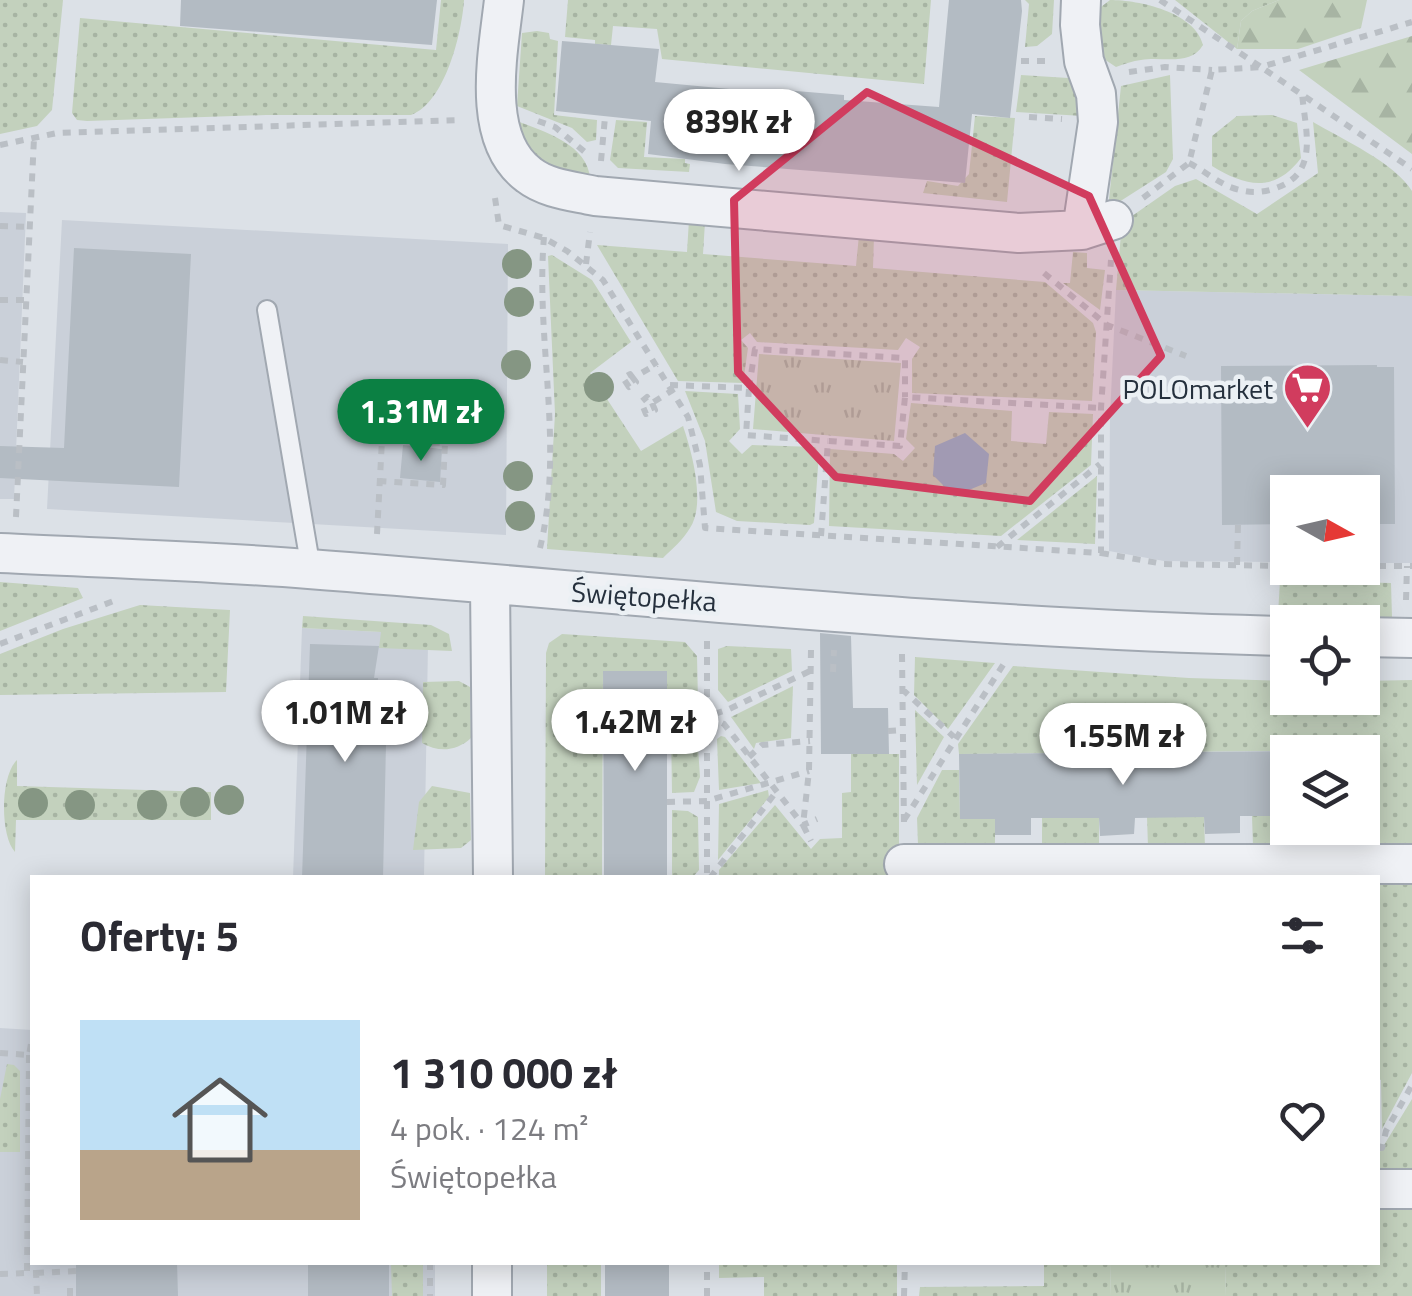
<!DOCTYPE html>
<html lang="pl">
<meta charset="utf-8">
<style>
:root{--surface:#fff;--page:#f7f7f7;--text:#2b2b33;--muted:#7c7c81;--line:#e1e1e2;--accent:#0b8043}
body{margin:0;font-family:"Titillium Web",sans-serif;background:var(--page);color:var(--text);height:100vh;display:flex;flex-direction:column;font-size:38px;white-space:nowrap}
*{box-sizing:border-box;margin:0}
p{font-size:32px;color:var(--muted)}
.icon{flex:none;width:55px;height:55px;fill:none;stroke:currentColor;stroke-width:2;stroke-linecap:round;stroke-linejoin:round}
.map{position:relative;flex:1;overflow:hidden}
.side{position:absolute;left:30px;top:875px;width:1350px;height:390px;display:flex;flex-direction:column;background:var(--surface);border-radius:0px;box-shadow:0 5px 25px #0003}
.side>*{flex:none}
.needle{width:65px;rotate:98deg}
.buttons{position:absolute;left:1270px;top:475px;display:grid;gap:20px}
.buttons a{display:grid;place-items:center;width:110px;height:110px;border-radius:0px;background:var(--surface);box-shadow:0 5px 25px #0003;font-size:50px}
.price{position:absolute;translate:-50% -85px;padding:0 22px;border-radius:35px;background:#fff;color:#222;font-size:32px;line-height:65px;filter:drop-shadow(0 2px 5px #0008)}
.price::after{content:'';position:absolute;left:50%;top:60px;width:30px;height:22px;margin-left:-15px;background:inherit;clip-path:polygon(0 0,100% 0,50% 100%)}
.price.selected{background:var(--accent);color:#fff}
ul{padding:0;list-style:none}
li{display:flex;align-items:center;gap:30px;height:250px;padding:0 50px}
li+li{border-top:2px solid var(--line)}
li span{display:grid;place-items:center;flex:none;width:280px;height:200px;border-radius:0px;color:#555}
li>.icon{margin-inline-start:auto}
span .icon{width:120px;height:120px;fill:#fffc;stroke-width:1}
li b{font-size:42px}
h2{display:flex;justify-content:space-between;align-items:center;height:120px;padding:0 50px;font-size:42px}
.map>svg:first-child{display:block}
.built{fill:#cad0d9}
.grass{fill:url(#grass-dots)}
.forest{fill:url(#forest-firs)}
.park{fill:url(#park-tufts)}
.water{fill:#95b2c8}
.building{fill:#b3bbc3}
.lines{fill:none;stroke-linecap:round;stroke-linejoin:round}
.lane-casing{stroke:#a1a8b1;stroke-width:22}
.street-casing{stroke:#a1a8b1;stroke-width:42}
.path{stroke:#babfc5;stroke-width:6;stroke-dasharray:8 8;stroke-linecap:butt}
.lane{stroke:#eff1f5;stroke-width:18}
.street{stroke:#eff1f5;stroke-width:38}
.tree{fill:#859683}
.marked{fill:#d13c5e;fill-opacity:0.2;stroke:#d13c5e;stroke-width:8;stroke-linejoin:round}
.labels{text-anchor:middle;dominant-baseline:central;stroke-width:9;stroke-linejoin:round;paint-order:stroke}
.poi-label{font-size:28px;fill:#25303d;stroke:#ebf0f4;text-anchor:end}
.street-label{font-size:28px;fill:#25303d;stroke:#ebf0f4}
</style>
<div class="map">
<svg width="1412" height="1296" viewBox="0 0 1412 1296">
<defs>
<pattern id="grass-dots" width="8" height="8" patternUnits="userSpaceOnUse" patternTransform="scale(2.5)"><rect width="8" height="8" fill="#c3d1bd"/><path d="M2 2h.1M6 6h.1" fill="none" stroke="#a7b4a3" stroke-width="1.8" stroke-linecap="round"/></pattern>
<pattern id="forest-firs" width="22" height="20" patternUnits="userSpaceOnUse" patternTransform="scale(2.5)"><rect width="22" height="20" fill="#c3d1bd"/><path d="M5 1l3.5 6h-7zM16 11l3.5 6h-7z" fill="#a7b4a3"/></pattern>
<pattern id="park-tufts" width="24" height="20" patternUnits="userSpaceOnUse" patternTransform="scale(2.5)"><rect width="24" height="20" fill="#c3d1bd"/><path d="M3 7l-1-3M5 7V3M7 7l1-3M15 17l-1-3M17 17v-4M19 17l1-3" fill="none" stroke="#a7b4a3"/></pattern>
</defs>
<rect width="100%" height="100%" fill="#dce1e7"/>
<!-- built -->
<path class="built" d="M0,212L26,213L14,499H0Z
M62,220L508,244L506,535L47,509Z
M1116,290L1412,296V563H1363L1362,492H1288L1287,562L1164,561L1109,551L1110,416Z
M302,628L381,632L428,644L424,877L293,878Z
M0,1028L32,1030V1262L435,1263V1296H0Z"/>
<!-- grass -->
<path class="grass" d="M0,0H63L52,110L37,126L0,134Z
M441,0H464C462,33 445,103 411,115H266L87,121L77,120L72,113L80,18L436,50Z
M568,0H931L924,84L662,59L657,29L613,26L611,45L595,44V40L565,37Z
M1025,0H1054L1052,34L1037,46L1025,47L1029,4Z
M1110,0C1139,0 1195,12 1203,45C1190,67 1163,56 1141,60C1133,61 1124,64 1116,67L1104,59L1094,46L1097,10Z
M1175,0H1279L1252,11L1241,21L1237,49Z
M537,31L549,33L550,39L558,41L554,115L597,120L596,140L587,142L572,128L517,106L522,33Z
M1021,75L1068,78L1075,81L1083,116L1016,112Z
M1170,75L1173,159L1166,172L1108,209L1121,86Z
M1272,115L1297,123L1301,158C1275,193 1246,187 1212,166V136L1237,116Z
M975,116L1015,118L1007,202L923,193L927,181L958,186L969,174Z
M616,120L647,122L644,157L685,159V163L690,164L689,172L618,168L610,160Z
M517,121C543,131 589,145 590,179C551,167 532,163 517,121Z
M1313,122C1342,139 1395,163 1412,191V296L1116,290L1122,223L1175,186L1196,179L1257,214L1318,173Z
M689,220L705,222L703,254L856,266L859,235L874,236L873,268L1045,282L1093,323L1096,332L1092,401L912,393V359L920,347L906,338L898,350L757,342L750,333L741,340L748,348L743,383L678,381L597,245L687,252Z
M1073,252L1087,253V268L1105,270L1100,310L1063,283H1070Z
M552,255L592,280L631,342L590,373L641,451L683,426C692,452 706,504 690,528C683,540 672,549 663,558L547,549L555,414L548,256Z
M685,391L738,394L740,429L729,441L742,454L752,445L815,447L819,453L814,523L810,525L737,521L716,512L705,441Z
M911,403L1012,411L1011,441L1046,444L1049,412L1093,414L1091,465L1001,536L829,526L830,449L894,454L903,461L915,448L906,439Z
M1097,476L1095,544L1017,540Z
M1280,580L1391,583L1392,617L1278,615Z
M0,582L78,588L83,598L0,631Z
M140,605L230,610L226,692L0,695V654L63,629Z
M303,616L431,625L449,634L452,651L379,648L381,632L302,628Z
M562,634L685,642L697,656L698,701L695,706H667V671H603L602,877L545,878L546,653L549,643Z
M727,646L791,649L792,671L728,702L718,690V649Z
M915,657L995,663L948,729L914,695Z
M1013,666L1189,678L1287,681L1288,698H1362L1363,681L1412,680V846L1360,842L1363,816L1380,815L1379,750L959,754L958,744Z
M459,681L470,687L471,738C457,751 439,753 422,743L423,682Z
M793,686L791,738L756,743L754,749L731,717Z
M915,710L944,737L917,785Z
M671,724H687L697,732L700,777L694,792L672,793Z
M721,736L725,737L761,783L719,790L717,739Z
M851,754H899V877L719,878V870L775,805L811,849L820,839L842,838V793L851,792Z
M17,760V786L211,792V820H16L15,852C0,836 0,776 17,760Z
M942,770H959L960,819H995V846L918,845L917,818Z
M432,786L470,793L471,840L461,848L413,850L419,802Z
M768,790L769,797L718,860L719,804Z
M672,810L688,811L698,817L699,870L693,877H672Z
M1252,816H1287L1288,828H1309L1308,845L1253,846Z
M1147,817H1204L1205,848L1148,847Z
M1042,818H1099V848L1042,849Z
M1378,878H1412V1073L1382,1129L1381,1080L1378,1079Z
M7,1064L14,1065L20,1071V1152H0V1099Z
M1412,1099V1173L1378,1176V1155Z
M1378,1208H1412V1296H1226L1225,1263L1378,1262Z
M391,1263H423V1296H392Z
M547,1263H601V1296H547Z
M719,1263H897V1296H764V1277L719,1278Z
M1044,1263H1110L1111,1296H919L920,1287L1044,1286Z"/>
<!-- forest -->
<path class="forest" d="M1279,0H1367L1361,28L1298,49H1237L1241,21L1252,11Z
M1412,36V154L1299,70Z"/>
<!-- park -->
<path class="park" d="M759,354L901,363L894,441L753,429Z
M1110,1263H1225L1226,1296H1111Z"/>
<!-- water -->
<path class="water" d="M965,433L989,454L986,483L954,496L933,475L935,446Z"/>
<!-- building -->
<path class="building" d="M181,0H437L432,45L180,26Z
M949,0H1021L1022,11L1010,118L972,114L965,183L725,164L648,154L651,121L556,111L562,41L659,49L655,82L782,94L784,90L844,95V100L939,107Z
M74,248L191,254L179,487L0,478V446L64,448Z
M1377,365V367H1394L1395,524H1362V492H1288V524L1222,525L1221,366Z
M403,445L442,449L440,482L400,478Z
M820,633L851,636L853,708H888L889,754H821Z
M310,644L379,646L374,678H378L377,700H387L383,878H302Z
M603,671H667V878H604Z
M1288,751V816H1240V833L1205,834L1204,817L1135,818L1134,834L1100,836L1099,818H1031V835H995V819H960L959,754Z
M76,1262H177L178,1296H76Z
M308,1262H389V1296H308Z
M605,1262H669V1296H605Z"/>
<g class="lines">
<defs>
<path id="lane" d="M267,310L311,569"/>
<path id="street" d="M504,0C498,53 480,139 529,175C547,189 573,191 595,196L1019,233L1082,230
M1081,0L1080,25L1084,61L1096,94L1098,122L1082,230L1113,220
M0,553C103,558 206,561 309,569C635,594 961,629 1288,636
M490,586L493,878
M1362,637L1412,638
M904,864H1412
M1378,1189H1412
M492,1296V1262"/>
</defs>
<!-- lane casing -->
<use href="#lane" class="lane-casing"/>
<!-- street casing -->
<use href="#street" class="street-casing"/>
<!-- path -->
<path class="path" d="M1160,0L1261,67L1412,22
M1021,61H1048
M1129,72L1165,67L1212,70
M1029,117L1062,119
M538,121L555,127L586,153
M0,145L57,133L462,120
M601,161L605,117
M1189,163C1203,170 1216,181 1230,187C1246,193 1260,194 1276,188C1320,173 1305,130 1302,93
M495,198L499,225L544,238L567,251L603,280L688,417L700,465L705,528L1101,553V408L1111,260
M1143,198L1189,163L1212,70L1261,67L1412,169
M0,226L30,227
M586,264L590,232
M1044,273L1107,325L1186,356
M0,300H27
M0,360L23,362
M633,378L630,374L623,378L629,387L636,382L633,378L657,364
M670,385L749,388L746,435L828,441
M749,388L755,349L905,358V397
M652,403L655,410L646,414L641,402L647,397L652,403L673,390
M16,517L34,138
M377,534L382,440L445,443L443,485L380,481
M821,536L828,441L900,446L905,397L1101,408
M997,547L1100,464
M540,548C565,445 535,340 544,237
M1101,553L1164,564L1288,566
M1237,565L1238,524
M1362,566H1412
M1406,600L1407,566
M707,641V878
M0,644L119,599
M811,650L809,771L803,825L811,841
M902,654L904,826
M833,672L834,650
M902,689L954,737
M667,716H708L727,710L810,671
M708,716L724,724L803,825L817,819
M888,731L903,730
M749,757L762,745L810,741
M667,802L707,801L809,771
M904,820L1005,662
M710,878L776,792
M0,1053L29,1055L32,1038
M29,1055L27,1273H36L37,1296
M1378,1148H1382L1386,1131L1412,1085
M430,1262V1296
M36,1273L76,1271
M0,1274L27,1273
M70,1296V1288
M707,1296V1262
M904,1296L905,1262"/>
<!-- lane -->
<use href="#lane" class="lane"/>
<!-- street -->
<use href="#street" class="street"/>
</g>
<!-- trees -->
<g class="tree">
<circle cx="517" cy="264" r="15"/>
<circle cx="519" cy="302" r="15"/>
<circle cx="516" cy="365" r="15"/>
<circle cx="599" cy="387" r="15"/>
<circle cx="518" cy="476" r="15"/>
<circle cx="520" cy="516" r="15"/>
<circle cx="229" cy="800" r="15"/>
<circle cx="195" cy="802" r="15"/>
<circle cx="33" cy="803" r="15"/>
<circle cx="80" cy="805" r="15"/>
<circle cx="152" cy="805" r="15"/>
</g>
<!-- marked area -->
<path class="marked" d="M867,92L1089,196L1161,356L1030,501L836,477L738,372L734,200Z"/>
<!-- icons -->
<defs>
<symbol id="supermarket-pin" viewBox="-11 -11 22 30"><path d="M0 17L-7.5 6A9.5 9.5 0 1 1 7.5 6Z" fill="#d13c5e" stroke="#ebf0f4"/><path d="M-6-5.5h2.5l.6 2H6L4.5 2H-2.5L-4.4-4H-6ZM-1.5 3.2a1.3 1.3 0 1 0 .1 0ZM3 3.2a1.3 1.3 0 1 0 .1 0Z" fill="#fff"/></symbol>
</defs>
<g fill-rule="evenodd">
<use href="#supermarket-pin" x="1280" y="360" width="55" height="75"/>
</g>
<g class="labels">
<!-- poi labels -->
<g class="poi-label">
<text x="1273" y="388">POLOmarket</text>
</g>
<!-- street labels -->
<g class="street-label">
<text transform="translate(644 596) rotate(4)">Świętopełka</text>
</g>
</g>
</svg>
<div class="buttons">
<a><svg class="needle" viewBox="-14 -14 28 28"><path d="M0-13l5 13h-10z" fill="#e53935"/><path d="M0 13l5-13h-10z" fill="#7c7c81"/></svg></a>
<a><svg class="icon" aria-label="locate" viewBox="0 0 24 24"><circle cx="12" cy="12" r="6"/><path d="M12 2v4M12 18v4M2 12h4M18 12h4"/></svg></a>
<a><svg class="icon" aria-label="layers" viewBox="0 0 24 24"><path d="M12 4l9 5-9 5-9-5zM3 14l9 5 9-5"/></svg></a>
</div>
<b class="price" style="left:739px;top:174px">839K zł</b>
<b class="price selected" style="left:421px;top:464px">1.31M zł</b>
<b class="price" style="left:345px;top:765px">1.01M zł</b>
<b class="price" style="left:635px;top:774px">1.42M zł</b>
<b class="price" style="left:1123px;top:788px">1.55M zł</b>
<section class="side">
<h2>Oferty: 5<svg class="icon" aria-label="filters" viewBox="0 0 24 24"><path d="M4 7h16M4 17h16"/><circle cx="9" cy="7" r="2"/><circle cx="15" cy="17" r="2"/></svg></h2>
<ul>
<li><span style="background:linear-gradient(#bfe0f5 65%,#b9a48a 0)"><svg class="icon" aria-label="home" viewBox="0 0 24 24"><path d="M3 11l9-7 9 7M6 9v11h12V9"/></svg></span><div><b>1 310 000 zł</b><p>4 pok. · 124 m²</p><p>Świętopełka</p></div><svg class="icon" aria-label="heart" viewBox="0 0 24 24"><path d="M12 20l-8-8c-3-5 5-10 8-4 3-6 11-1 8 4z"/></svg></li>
</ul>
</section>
</div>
